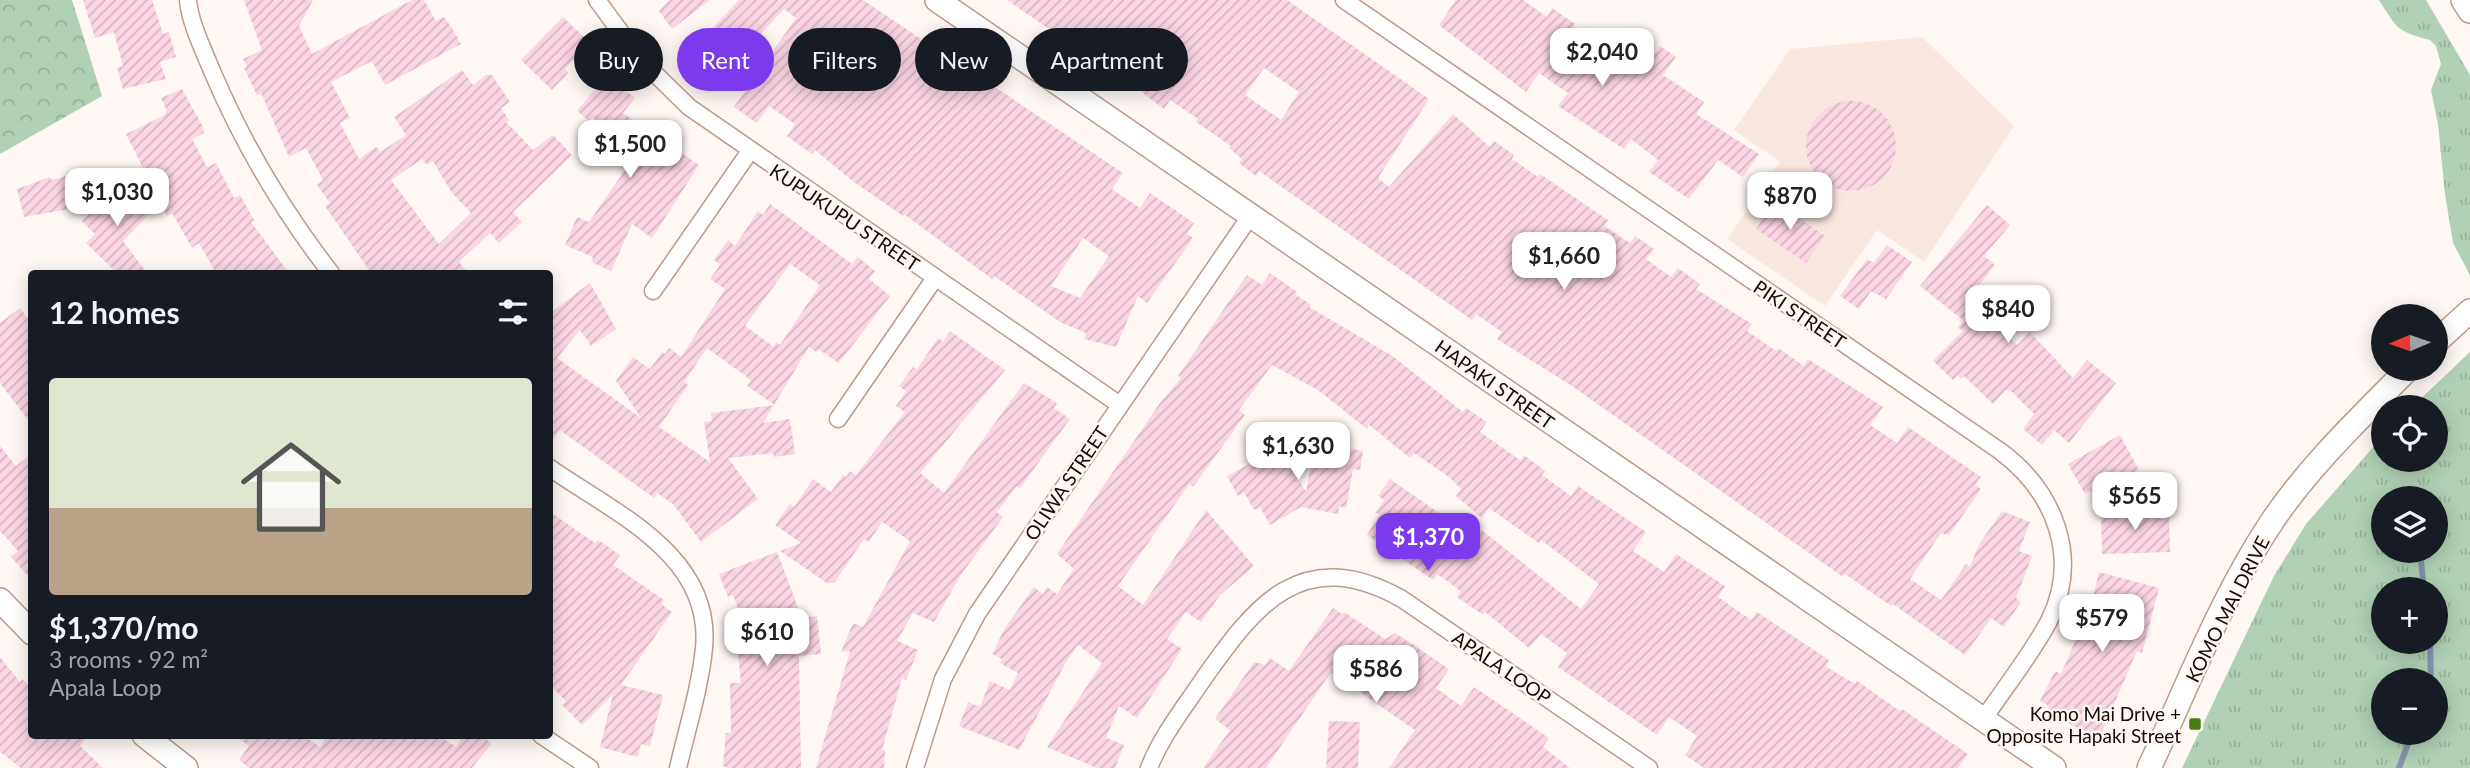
<!DOCTYPE html>
<meta charset="utf-8">
<style>
:root{--surface:#171b24;--page:#20242c;--text:#f1f3f6;--muted:#9ea1a6;--accent:#7c3aed}
body{margin:0;font-family:Lato,sans-serif;background:var(--page);color:var(--text);height:100vh;display:flex;flex-direction:column;font-size:26px;white-space:nowrap}
*{box-sizing:border-box;margin:0}
p{font-size:23px;color:var(--muted)}
.icon{flex:none;width:38px;height:38px;fill:none;stroke:currentColor;stroke-width:2;stroke-linecap:round;stroke-linejoin:round}
.map{position:relative;flex:1;overflow:hidden}
.sheet{position:absolute;left:28px;top:270px;width:525px;height:469px;display:flex;flex-direction:column;background:var(--surface);border-radius:7px;box-shadow:0 4px 18px #0003}
.sheet>*{flex:none}
.hud{position:absolute;left:574px;top:28px;width:665px;height:63px;display:flex;gap:14px}
.needle{width:46px;rotate:268deg}
.fabs{position:absolute;left:2371px;top:304px;display:grid;gap:14px}
.fabs a{display:grid;place-items:center;width:77px;height:77px;border-radius:50%;background:var(--surface);box-shadow:0 4px 18px #0003;font-size:35px}
.price{position:absolute;translate:-50% -60px;padding:0 16px;border-radius:14px;background:#fff;color:#222;font-size:23px;line-height:46px;filter:drop-shadow(0 2px 4px #0008)}
.price::after{content:'';position:absolute;left:50%;top:42px;width:21px;height:16px;margin-left:-10px;background:inherit;clip-path:polygon(0 0,100% 0,50% 100%)}
.price.current{background:var(--accent);color:#fff}
ul{padding:0;list-style:none}
li{display:grid;align-content:center;gap:14px;height:371px;padding:0 21px}
li span{display:grid;place-items:center;height:217px;border-radius:7px;color:#555}
li>.icon{margin-inline-start:auto}
span .icon{width:126px;height:126px;fill:#fffc;stroke-width:1}
li b{font-size:30px}
h2{display:flex;justify-content:space-between;align-items:center;height:84px;padding:0 21px;font-size:30px}
.pill{padding:0 24px;border-radius:32px;background:var(--surface);box-shadow:0 4px 18px #0003;font-size:24px;line-height:63px}
.pill.current{background:var(--accent);color:#fff}
.map>svg:first-child{display:block}
.built{fill:#f9e8df}
.grass{fill:url(#grass-tufts);fill-rule:evenodd}
.park{fill:url(#park-crowns)}
.lines{fill:none;stroke-linecap:round;stroke-linejoin:round}
.stream{stroke:#8594ab;stroke-width:6}
.building{fill:url(#building-hatch);fill-rule:evenodd}
.street-casing{stroke:#bc9b8a;stroke-width:19}
.secondary-casing{stroke:#bc9b8a;stroke-width:26}
.street{stroke:#fff;stroke-width:16}
.secondary{stroke:#fff;stroke-width:23}
.poi-dot{fill:#457d14;stroke:#fef7f3;stroke-width:2.5}
.labels{text-anchor:middle;dominant-baseline:central;stroke-width:5;stroke-linejoin:round;paint-order:stroke}
.street-label{font-size:19px;fill:#150a05;stroke:#fef7f3}
.poi-label{font-size:19px;fill:#150a05;stroke:#fef7f3;text-anchor:end}
</style>
<div class="map">
<svg width="2470" height="768" viewBox="0 0 2470 768">
<defs>
<pattern id="grass-tufts" width="24" height="20" patternUnits="userSpaceOnUse" patternTransform="scale(1.75)"><rect width="24" height="20" fill="#b0d1b5"/><path d="M3 7l-1-3M5 7V3M7 7l1-3M15 17l-1-3M17 17v-4M19 17l1-3" fill="none" stroke="#96b29a"/></pattern>
<pattern id="park-crowns" width="20" height="18" patternUnits="userSpaceOnUse" patternTransform="scale(1.75)"><rect width="20" height="18" fill="#b0d1b5"/><path d="M2 6a3 3 0 1 1 6 0M12 15a3 3 0 1 1 6 0" fill="none" stroke="#96b29a"/></pattern>
<pattern id="building-hatch" width="6" height="6" patternUnits="userSpaceOnUse" patternTransform="scale(1.75)"><rect width="6" height="6" fill="#fbd5e4"/><path d="M-1 1l2-2M0 6l6-6M5 7l2-2" fill="none" stroke="#d6b6c2"/></pattern>
</defs>
<rect width="100%" height="100%" fill="#fef7f3"/>
<!-- built -->
<path class="built" d="M1922,37L2014,126L1924,262L1877,230L1825,306L1727,239L1780,162L1734,130L1790,49Z"/>
<!-- grass -->
<path class="grass" d="M2379,0H2426L2470,75V275L2453,243L2445,194L2438,124L2431,90L2441,64L2436,46L2430,40C2397,31 2398,30 2379,0Z
M2470,352V768H2182L2274,576L2306,524L2383,436L2384,460H2436V408H2411ZM2384,499H2436V551H2384ZM2384,590H2436V642H2384ZM2384,681H2436V733H2384Z"/>
<!-- park -->
<path class="park" d="M0,0H72L102,96L0,154Z"/>
<g class="lines">
<!-- stream -->
<path class="stream" d="M2420,551L2424,590
M2430,642L2431,681
M2399,768L2412,733"/>
</g>
<!-- building -->
<path class="building" d="M83,0H152L163,34L169,32L176,57L160,62L166,79L123,89L117,68L123,66L114,32L95,38Z
M244,0H313L299,26L312,54L412,0H424L436,21L444,17L452,28L461,44L385,85L372,61L331,82L350,118L340,123L359,159L376,147L380,152L406,135L394,117L462,70L473,85L486,75H492L510,102L501,108L509,120L506,122L533,150L553,135L572,155L513,212L522,222L499,243L490,233L459,262L468,273H371L325,206L330,203L317,185L323,180L306,148L289,157L261,93L257,95L244,68L247,66L243,59L262,50ZM422,159L427,165L433,161L452,193L471,213L439,244L391,180Z
M669,0H710L672,29L659,11Z
M739,0H863L933,47L929,52L960,74L965,67L1123,173L1112,189L1140,208L1150,193L1194,223L1187,234L1193,238L1147,303L1138,296L1116,347L1084,339L1086,333L1060,322L994,276L992,279L904,214L903,216L850,179L815,150L812,154L787,136L795,124L769,106L757,123L734,107L796,18L784,9L716,82L686,56ZM1083,238L1109,256L1080,298L1051,286Z
M1007,0H1287L1429,99L1378,178L1389,187L1453,114L1490,147L1494,141L1514,155L1512,159L1538,177L1540,174L1608,220L1604,226L1630,243L1635,236L1654,249L1646,259L1671,277L1678,268L1700,284L1696,289L1752,324L1747,331L1776,351L1778,348L1804,366L1808,359L1883,407L1870,425L1897,443L1908,427L1981,477L1975,485L1981,489L1949,535L1941,533L1910,579L1941,600L1966,564L1970,567L1978,546L2002,511L2030,522L2019,551L2032,556L2016,598L2021,602L2004,627L1991,618L1965,655L1893,604L1891,606L1845,574L1843,577L1569,384L1497,339L1502,332L1476,314L1472,320L1259,171L1256,176L1239,163L1242,159L1229,148L1231,146L1196,122L1198,119L1170,100L1164,109L1072,40L1070,43ZM1264,68L1299,92L1281,120L1245,95Z
M1456,0H1523L1547,17L1552,8L1575,24L1565,38L1593,57L1605,39L1637,62L1643,53L1651,59L1660,46L1676,57L1663,75L1704,102L1696,114L1759,154L1743,177L1718,160L1689,199L1649,172L1658,160L1631,139L1624,149L1558,106L1568,93L1539,73L1526,92L1439,25Z
M563,17L590,43L565,69L568,73L552,90L521,60Z
M607,75L635,98L623,113L699,165L652,238L632,224L611,271L591,262L593,257L565,245L577,217L589,222L634,157L627,151L629,148L592,117L589,121L577,111Z
M182,89L202,125L204,133L192,139L207,167L216,163L234,198L240,195L254,220L251,222L289,273H216L199,243L192,248L172,213L167,216L126,134L163,116L167,111L161,98Z
M1806 146a45 45 0 1 1 90 0a45 45 0 1 1-90 0Z
M67,176L75,208L24,217L17,189L50,177L51,180Z
M122,181L152,211L123,241L147,273H117L86,243L95,234L82,221Z
M1775,201L1825,236L1806,263L1756,229Z
M770,204L852,264L858,257L875,271L869,279L890,296L839,363L818,349L816,352L809,347L763,423L790,419L795,454L774,457L773,453L728,458L758,499L701,542L673,504L657,493L654,498L560,430L550,444V313L590,283L616,329L591,346L580,330L557,358L641,418L616,381L633,357L650,369L662,352L665,354L669,348L681,357L725,289L710,279L720,265L714,260L728,240L735,246L758,211L763,215ZM790,264L820,285L780,345L776,342L774,347L745,326ZM707,348L751,380L747,386L775,405L711,413L712,421L704,422L710,462L659,427L688,385L684,382Z
M1987,205L2010,225L1984,256L1995,265L1970,297L2017,345L2030,332L2073,378L2087,360L2116,383L2069,443L2054,430L2042,445L2023,429L2034,414L2012,392L2006,390L1993,404L1964,376L1961,379L1958,375L1953,380L1933,361L1963,331L1958,327L1964,321L1920,286Z
M1887,245L1912,262L1886,299L1871,291L1859,309L1840,296L1867,259L1874,263Z
M1270,273L1297,292L1295,294L1311,305L1309,307L1394,357L1463,412L1466,408L1487,422L1480,432L1520,460L1524,455L1545,471L1542,475L1571,496L1578,486L1646,532L1633,551L1664,572L1676,554L1725,586L1718,597L1751,620L1757,612L1829,660L1825,666L1855,684L1857,681L1900,711L1902,709L1968,754L1958,768H1704L1685,755L1697,736L1669,717L1657,735L1558,667L1567,653L1541,634L1529,648L1485,612L1483,615L1457,597L1461,591L1437,574L1433,580L1367,535L1380,514L1375,513L1384,500L1378,496L1390,479L1468,533L1474,524L1581,609L1599,584L1541,540L1539,543L1489,508L1482,518L1456,496L1461,489L1449,477L1414,453L1410,458L1368,424L1367,429L1318,390L1272,365L1239,410L1245,415L1193,487L1189,484L1118,586L1143,605L1206,510L1254,566L1220,595L1201,622L1186,612L1167,639L1182,649L1137,718L1119,706L1106,738L1124,745L1115,768H1097L1047,747L1102,663L1078,645L1065,664L1019,750L959,726L968,702L980,707L990,681L1010,690L1018,673L1000,663L1002,659L992,654L1005,628L1034,587L1043,594L1047,587L1057,594L1074,569L1057,554L1160,403L1181,378L1178,376L1247,275L1262,285Z
M20,308L32,324V425L0,383V323Z
M950,331L1005,370L920,473L944,493L1024,383L1057,403L1054,408L1070,419L1020,488L1017,486L997,512L1003,517L960,576L934,622L913,613L897,641L918,650L906,680L902,678L882,750H885L884,768H816L850,651L841,652L853,623L863,627L910,541L882,522L869,542L864,539L834,583H827L780,551L801,543L775,525L790,504L794,507L813,479L831,492L843,475L846,477L850,471L856,475L905,412L896,406L906,391L899,386L913,367L917,369L938,338L943,342Z
M2120,435L2139,470L2094,495L2091,490L2085,494L2068,464Z
M1315,442L1363,451L1360,470L1353,469L1346,508L1339,506L1338,514L1301,507L1270,525L1260,507L1254,510L1244,492L1238,496L1227,476L1273,451L1277,458L1284,454L1306,492Z
M0,446L16,466L32,454V580L11,557L18,551L0,531Z
M2169,511L2170,552L2102,554L2101,512Z
M550,512L595,543L598,540L620,555L613,565L664,600L661,604L672,612L621,685L663,695L650,746L641,744L638,757L600,747L613,694L582,725L562,705L566,701L550,685Z
M777,552L802,618L817,616L821,654L799,656L801,768H728L723,766L726,733H731L730,683H741L736,632H747L733,595L728,597L719,574Z
M2099,572L2159,588L2142,653L2137,651L2099,739L2046,712L2049,706L2040,701L2055,671L2061,674L2082,625L2086,626Z
M1333,608L1342,614L1344,612L1385,639L1395,633L1430,656L1449,669L1436,688L1461,706L1474,687L1549,738L1543,747L1570,768H1389L1415,730L1331,672L1266,768H1203L1230,730L1215,719L1254,662L1265,665L1270,658L1289,671Z
M0,657L20,682L22,679L32,688V735H88L80,746L103,768H21L0,752Z
M1329,721L1360,722L1358,768H1326Z
M234,735H303L320,747L327,735H438L456,747L463,735H480L492,743L472,768H249L239,760L249,746Z"/>
<g class="lines">
<defs>
<path id="street" d="M188,0C190,23 203,49 212,71C243,144 282,210 331,273
M597,0L641,60L689,107L1120,405
M1344,0L2000,451C2054,491 2081,557 2049,621C2031,655 2005,687 1983,720
M653,291L750,151
M838,419L935,278
M550,468C614,513 713,555 704,648C700,688 687,729 678,768
M541,735L590,768
M915,768L943,679L977,614L1251,215
M1149,768C1161,737 1183,709 1202,681C1255,605 1302,543 1402,599L1649,768"/>
<path id="secondary" d="M937,0L2054,768
M2463,0L2470,11
M2436,342L2470,311
M0,600L32,633
M144,735L186,768
M2149,768C2188,685 2222,596 2273,520C2311,464 2361,417 2408,369"/>
</defs>
<!-- street casing -->
<use href="#street" class="street-casing"/>
<!-- secondary casing -->
<use href="#secondary" class="secondary-casing"/>
<!-- street -->
<use href="#street" class="street"/>
<!-- secondary -->
<use href="#secondary" class="secondary"/>
</g>
<!-- markers -->
<rect class="poi-dot" x="2188" y="717" width="14" height="14" rx="3.5"/>
<g class="labels">
<!-- street labels -->
<g class="street-label">
<text transform="translate(845 217) rotate(34)">KUPUKUPU STREET</text>
<text transform="translate(1800 314) rotate(34)">PIKI STREET</text>
<text transform="translate(1495 384) rotate(35)">HAPAKI STREET</text>
<text transform="translate(1066 483) rotate(-56)">OLIWA STREET</text>
<text transform="translate(2227 609) rotate(-63)">KOMO MAI DRIVE</text>
<text transform="translate(1502 667) rotate(34)">APALA LOOP</text>
</g>
<!-- poi labels -->
<g class="poi-label">
<text x="2181" y="713">Komo Mai Drive +<tspan x="2181" dy="22">Opposite Hapaki Street</tspan></text>
</g>
</g>
</svg>
<div class="fabs">
<a><svg class="needle" viewBox="-14 -14 28 28"><path d="M0-13l5 13h-10z" fill="#e53935"/><path d="M0 13l5-13h-10z" fill="#9ea1a6"/></svg></a>
<a><svg class="icon" aria-label="locate" viewBox="0 0 24 24"><circle cx="12" cy="12" r="6"/><path d="M12 2v4M12 18v4M2 12h4M18 12h4"/></svg></a>
<a><svg class="icon" aria-label="layers" viewBox="0 0 24 24"><path d="M12 4l9 5-9 5-9-5zM3 14l9 5 9-5"/></svg></a>
<a>+</a>
<a>−</a>
</div>
<b class="price" style="left:1602px;top:88px">$2,040</b>
<b class="price" style="left:630px;top:180px">$1,500</b>
<b class="price" style="left:117px;top:228px">$1,030</b>
<b class="price" style="left:1790px;top:232px">$870</b>
<b class="price" style="left:1564px;top:292px">$1,660</b>
<b class="price" style="left:2008px;top:345px">$840</b>
<b class="price" style="left:1298px;top:482px">$1,630</b>
<b class="price" style="left:2135px;top:532px">$565</b>
<b class="price current" style="left:1428px;top:573px">$1,370</b>
<b class="price" style="left:2102px;top:654px">$579</b>
<b class="price" style="left:767px;top:668px">$610</b>
<b class="price" style="left:1376px;top:705px">$586</b>
<div class="hud">
<a class="pill">Buy</a>
<a class="pill current">Rent</a>
<a class="pill">Filters</a>
<a class="pill">New</a>
<a class="pill">Apartment</a>
</div>
<section class="sheet">
<h2>12 homes<svg class="icon" aria-label="filters" viewBox="0 0 24 24"><path d="M4 7h16M4 17h16"/><circle cx="9" cy="7" r="2"/><circle cx="15" cy="17" r="2"/></svg></h2>
<ul>
<li><span style="background:linear-gradient(#dfe7d0 60%,#b9a48a 0)"><svg class="icon" aria-label="home" viewBox="0 0 24 24"><path d="M3 11l9-7 9 7M6 9v11h12V9"/></svg></span><div><b>$1,370/mo</b><p>3 rooms · 92 m²</p><p>Apala Loop</p></div></li>
</ul>
</section>
</div>
